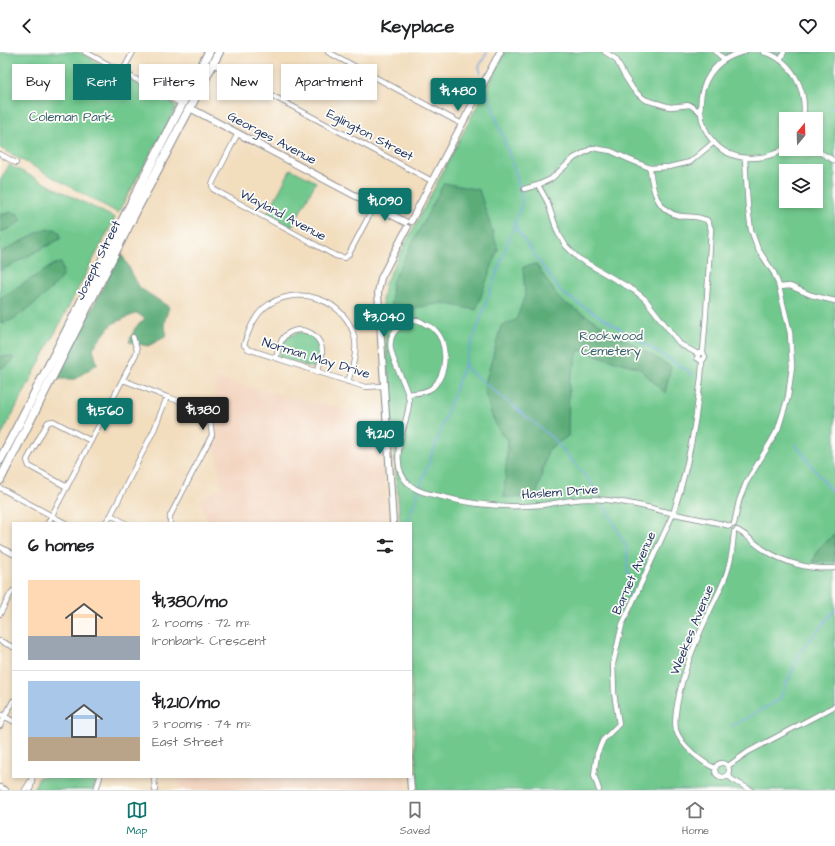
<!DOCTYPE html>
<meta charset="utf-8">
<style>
:root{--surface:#fff;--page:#f2f2f2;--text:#202124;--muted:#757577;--line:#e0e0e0;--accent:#0f766e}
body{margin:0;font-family:"Architects Daughter",sans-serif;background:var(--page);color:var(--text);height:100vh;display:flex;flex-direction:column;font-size:15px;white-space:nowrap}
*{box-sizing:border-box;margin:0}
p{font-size:13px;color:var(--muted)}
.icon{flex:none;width:22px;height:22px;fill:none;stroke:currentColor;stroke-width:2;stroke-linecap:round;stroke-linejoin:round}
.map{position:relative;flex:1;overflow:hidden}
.side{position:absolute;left:12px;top:470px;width:400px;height:256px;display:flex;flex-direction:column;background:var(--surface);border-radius:0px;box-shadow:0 2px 6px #0003}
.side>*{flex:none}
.hud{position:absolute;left:12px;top:12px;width:400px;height:36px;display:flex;gap:8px}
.needle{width:26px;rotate:19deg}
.controls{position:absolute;left:779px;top:60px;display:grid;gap:8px}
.controls a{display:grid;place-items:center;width:44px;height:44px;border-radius:0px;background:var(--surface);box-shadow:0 2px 6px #0003;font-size:20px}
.price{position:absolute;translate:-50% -34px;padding:0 9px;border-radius:4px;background:var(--accent);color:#fff;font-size:13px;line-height:26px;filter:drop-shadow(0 1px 2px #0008)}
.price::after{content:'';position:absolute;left:50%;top:24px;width:12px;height:9px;margin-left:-6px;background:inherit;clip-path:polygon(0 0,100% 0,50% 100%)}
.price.active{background:#222;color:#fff}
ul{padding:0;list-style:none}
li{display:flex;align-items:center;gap:12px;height:100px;padding:0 16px}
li+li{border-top:1px solid var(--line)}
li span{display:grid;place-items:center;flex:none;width:112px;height:80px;border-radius:0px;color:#555}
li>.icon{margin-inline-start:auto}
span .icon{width:48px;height:48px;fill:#fffc;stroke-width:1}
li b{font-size:17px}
h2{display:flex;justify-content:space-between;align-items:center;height:48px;padding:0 16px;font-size:17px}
.pill{padding:0 14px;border-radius:0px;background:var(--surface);box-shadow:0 2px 6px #0003;font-size:14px;line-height:36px}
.pill.active{background:var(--accent);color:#fff}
header{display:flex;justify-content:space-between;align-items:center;height:52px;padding:0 16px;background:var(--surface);font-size:18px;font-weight:700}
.tabs{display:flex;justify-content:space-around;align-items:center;height:56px;border-top:1px solid var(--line);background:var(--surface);font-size:11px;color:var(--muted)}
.tabs a{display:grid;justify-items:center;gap:2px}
.tabs .active{color:var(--accent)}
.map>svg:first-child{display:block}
.built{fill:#f3d4bf}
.green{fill:#70c88d;stroke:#467c76;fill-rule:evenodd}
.forest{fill:#5cac78;stroke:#3c6e6b}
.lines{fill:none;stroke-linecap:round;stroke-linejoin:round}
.stream{stroke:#74a5df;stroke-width:1.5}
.street-casing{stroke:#86868e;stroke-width:6}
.secondary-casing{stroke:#86868e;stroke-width:8}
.highway-casing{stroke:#86868e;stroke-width:10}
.street{stroke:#fff;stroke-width:4.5}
.secondary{stroke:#fff;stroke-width:6}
.highway{stroke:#fff;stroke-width:8}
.labels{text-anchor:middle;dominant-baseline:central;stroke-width:3.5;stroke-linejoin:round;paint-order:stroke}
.park-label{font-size:13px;fill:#355d6c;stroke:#fdfcf7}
.street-label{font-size:13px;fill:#1b2f5e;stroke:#fdfcf7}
</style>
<header><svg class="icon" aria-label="back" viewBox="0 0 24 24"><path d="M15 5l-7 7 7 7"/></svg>Keyplace<svg class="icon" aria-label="heart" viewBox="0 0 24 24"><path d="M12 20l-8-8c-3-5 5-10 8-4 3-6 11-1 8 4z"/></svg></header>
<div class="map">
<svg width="835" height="738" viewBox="0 0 835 738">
<rect width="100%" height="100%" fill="#fdfcf7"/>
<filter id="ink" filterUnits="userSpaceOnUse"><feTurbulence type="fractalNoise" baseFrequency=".025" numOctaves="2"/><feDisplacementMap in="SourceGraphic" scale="8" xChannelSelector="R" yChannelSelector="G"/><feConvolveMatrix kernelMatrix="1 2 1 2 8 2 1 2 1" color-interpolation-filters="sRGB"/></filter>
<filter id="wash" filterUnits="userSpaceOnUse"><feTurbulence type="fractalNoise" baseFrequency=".012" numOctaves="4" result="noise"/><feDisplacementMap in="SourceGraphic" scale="16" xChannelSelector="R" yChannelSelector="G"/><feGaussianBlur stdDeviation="0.9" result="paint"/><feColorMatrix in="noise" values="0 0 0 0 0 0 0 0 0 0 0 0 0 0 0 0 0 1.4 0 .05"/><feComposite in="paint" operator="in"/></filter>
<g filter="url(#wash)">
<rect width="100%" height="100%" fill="#f2ddbd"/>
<!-- built -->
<path class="built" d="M217,327L378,365L387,471H209L199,448L222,434L209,361Z
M176,725H406L407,738H180Z"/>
<!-- green -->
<path class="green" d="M0,0H79L177,54L118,161L0,96Z
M505,0H835V738H418L411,632V471H400L382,248L385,231ZM786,67H816V97H786ZM786,119H816V149H786Z
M9,113L115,166L0,386V129Z
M291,117L316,130L292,175L267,162Z
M301,280C323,286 323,298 316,317L278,305C283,289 284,284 301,280Z
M39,725H97L93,738H33Z"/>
<!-- forest -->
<path class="forest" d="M444,131L479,138L498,197L476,258L442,251L391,260L392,230Z
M12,160L18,162L22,168L11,176L0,180V163Z
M55,177L60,181V187L0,219V201L42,178Z
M121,201L140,236L169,255L164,271L167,284L148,294L129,290L135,276L145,267L137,261L112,272L93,296L97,312L75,327H55Z
M61,211C62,215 64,219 62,224C56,235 21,264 9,269C7,270 3,270 0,271V246L55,212Z
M536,212L560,248L671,315L665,341L639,316L579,298L569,331L568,384L548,398L536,446L504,445L508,387L501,382L491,362L484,336L501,274L516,268L525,244L523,215Z
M0,304H8L14,306L11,311L0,317Z
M835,482V509L813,510L818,497Z"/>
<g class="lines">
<!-- stream -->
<path class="stream" d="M481,22L479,15L487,0
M486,37L515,119L521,141L522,151L465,310L467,317L554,387L595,436L600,446
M830,56L835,54
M515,170L517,178L562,241L690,320L694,324
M795,392L835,444
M602,449L627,496L629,549
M407,471L465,311
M732,674L779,648L803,596L835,558"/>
</g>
</g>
<g filter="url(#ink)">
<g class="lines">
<defs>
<path id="street" d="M85,0L182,52
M328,0L462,72
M605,0L616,7L624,23L633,37L639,43L646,48L670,55L690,53L700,60
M716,0L724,7
M744,0C682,13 688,106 751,106C764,106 775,103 786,96
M763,0C792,7 808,39 803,67
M780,8L784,0
M213,12L432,129
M122,20L133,0
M238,81L214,128L212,132L213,137L336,204L345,206L349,202L374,154
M814,97L835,109
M0,102L16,111
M650,116C652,136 656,159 680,164C685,165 690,164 695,165C699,165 703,167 707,168L711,177L706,262L703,300L705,305L703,308H700L697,306L699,301L703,300
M538,133L547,149L558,181L566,194L578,206L635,239L645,247L680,292L698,302
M524,137L538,133L551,127L574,106L593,96L611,99L628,107L650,116L669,115L690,110L714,90
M779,235L790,234L811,243L835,249
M276,306C278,300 279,292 283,286C296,270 321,280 322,299C323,306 319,313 317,320
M123,328L167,345L205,357L209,361L212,383L170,464V471
M348,330C352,316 357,303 355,288C348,247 295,230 264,256C253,266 248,279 244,293L248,297L365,335L383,334
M408,342C416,341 425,341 432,336C448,322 449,290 433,276C431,274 427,273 425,272C422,270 419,268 416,268C408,269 403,272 397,277C377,295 409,329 409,350C409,359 405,369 403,378C398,395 393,420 410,433C418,440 429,442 439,444C472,453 507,456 542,453C557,451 572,447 588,447C618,447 646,455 675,462C693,466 712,469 730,474
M67,435L29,414L27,408L48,370L53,369L91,389
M0,436L65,471
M111,463L125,471
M48,471L136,302L137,298L133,285
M105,471L111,463L154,378L167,345
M734,472L739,449L746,431L769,393L778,377L788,345L792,314L790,281L778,231L774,221L758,197L751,178L748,156L745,106
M737,478C747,483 754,491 763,497C784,511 810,518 835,516
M0,495L13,502
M0,562L11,541L13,539
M0,589L13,595
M0,662L13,669
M0,674L13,649
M715 718a7 7 0 1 1 14 0a7 7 0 1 1-14 0Z
M728,714L748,700L835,654
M715,716C702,711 680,692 676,678C674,669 676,658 678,648C683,620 694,593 706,567C713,550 723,535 728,517C732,505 733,492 734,480
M727,723L733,728L751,738
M154,725L155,738
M0,735L6,738
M25,738L33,725
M30,738L32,729
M96,738L100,725
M599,738L594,723L597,702L603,688L619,672L614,641L613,612L622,573L673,462C684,429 691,397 696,363C698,345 702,327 702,308"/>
<path id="secondary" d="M190,56L405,170
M411,169L500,0
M393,471L378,240L381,226L407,176
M410,725L411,738"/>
<path id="highway" d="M0,408C71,273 138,135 209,0
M0,428L139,153L219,0"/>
</defs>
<!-- street casing -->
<use href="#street" class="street-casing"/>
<!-- secondary casing -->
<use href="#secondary" class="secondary-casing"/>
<!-- highway casing -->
<use href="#highway" class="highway-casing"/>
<!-- street -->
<use href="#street" class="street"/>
<!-- secondary -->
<use href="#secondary" class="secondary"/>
<!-- highway -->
<use href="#highway" class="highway"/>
</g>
</g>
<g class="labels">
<!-- park labels -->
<g class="park-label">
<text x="71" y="65">Coleman Park</text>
<text x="611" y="284">Rookwood<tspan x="611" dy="15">Cemetery</tspan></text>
</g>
<!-- street labels -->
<g class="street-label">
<text transform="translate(370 83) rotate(28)">Eglington Street</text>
<text transform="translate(272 86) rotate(28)">Georges Avenue</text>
<text transform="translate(283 163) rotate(28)">Wayland Avenue</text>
<text transform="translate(98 208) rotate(-64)">Joseph Street</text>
<text transform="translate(316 306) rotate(17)">Norman May Drive</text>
<text transform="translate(560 440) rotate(-4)">Haslem Drive</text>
<text transform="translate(634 521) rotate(-66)">Barnet Avenue</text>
<text transform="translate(692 578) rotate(-68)">Weekes Avenue</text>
</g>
</g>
</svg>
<div class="controls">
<a><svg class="needle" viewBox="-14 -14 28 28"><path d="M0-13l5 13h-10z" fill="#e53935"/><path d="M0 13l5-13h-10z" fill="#757577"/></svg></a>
<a><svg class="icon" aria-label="layers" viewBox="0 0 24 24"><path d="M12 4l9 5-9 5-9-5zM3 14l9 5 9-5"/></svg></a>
</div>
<b class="price" style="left:458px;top:60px">$1,480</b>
<b class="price" style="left:385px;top:170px">$1,090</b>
<b class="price" style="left:384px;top:286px">$3,040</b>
<b class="price active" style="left:203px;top:379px">$1,380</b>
<b class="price" style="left:105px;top:380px">$1,560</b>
<b class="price" style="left:380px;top:403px">$1,210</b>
<div class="hud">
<a class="pill">Buy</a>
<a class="pill active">Rent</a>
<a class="pill">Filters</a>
<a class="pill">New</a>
<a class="pill">Apartment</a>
</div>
<section class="side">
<h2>6 homes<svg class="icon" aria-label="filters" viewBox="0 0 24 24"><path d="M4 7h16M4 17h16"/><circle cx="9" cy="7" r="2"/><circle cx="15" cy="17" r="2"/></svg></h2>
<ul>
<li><span style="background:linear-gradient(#ffd9b3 70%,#9aa5b1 0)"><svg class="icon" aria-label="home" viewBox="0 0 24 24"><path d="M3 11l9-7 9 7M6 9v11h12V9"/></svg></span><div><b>$1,380/mo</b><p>2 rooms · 72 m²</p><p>Ironbark Crescent</p></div></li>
<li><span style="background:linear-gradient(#a9c7e8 70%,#b9a48a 0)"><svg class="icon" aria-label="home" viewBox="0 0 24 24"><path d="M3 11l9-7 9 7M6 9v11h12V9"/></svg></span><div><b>$1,210/mo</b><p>3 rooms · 74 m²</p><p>East Street</p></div></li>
</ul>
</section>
</div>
<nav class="tabs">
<a class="active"><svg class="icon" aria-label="map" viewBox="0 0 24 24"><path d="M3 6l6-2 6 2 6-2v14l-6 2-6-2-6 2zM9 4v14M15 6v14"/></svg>Map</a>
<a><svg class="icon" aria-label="saved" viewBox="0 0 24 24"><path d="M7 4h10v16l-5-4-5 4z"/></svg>Saved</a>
<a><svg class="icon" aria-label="home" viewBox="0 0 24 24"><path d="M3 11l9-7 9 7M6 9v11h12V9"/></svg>Home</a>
</nav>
